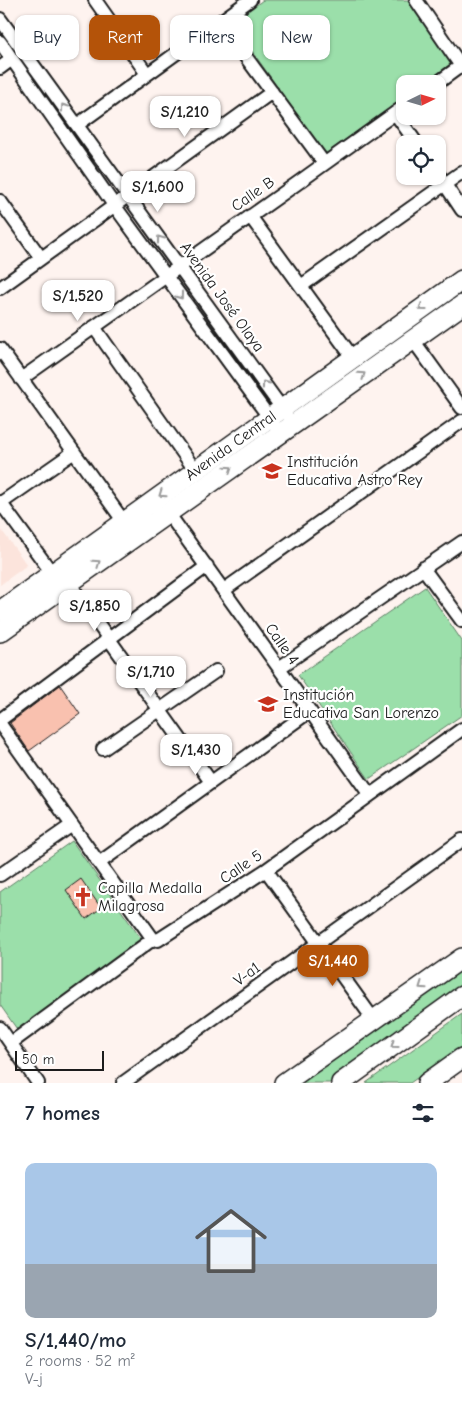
<!DOCTYPE html>
<meta charset="utf-8">
<style>
:root{--surface:#fff;--page:#f2f2f3;--text:#1f2937;--muted:#747a83;--accent:#b45309}
body{margin:0;font-family:"Comic Neue",sans-serif;background:var(--page);color:var(--text);height:100vh;display:flex;flex-direction:column;font-size:19px;white-space:nowrap}
*{box-sizing:border-box;margin:0}
p{font-size:16px;color:var(--muted)}
.icon{flex:none;width:28px;height:28px;fill:none;stroke:currentColor;stroke-width:2;stroke-linecap:round;stroke-linejoin:round}
.map{position:relative;height:1083px;overflow:hidden}
.sheet{display:flex;flex-direction:column;background:var(--surface);flex:1}
.sheet>*{flex:none}
.guide{position:absolute;left:15px;top:15px;width:432px;height:45px;display:flex;gap:10px}
.needle{width:32px;rotate:85deg}
.buttons{position:absolute;left:396px;top:75px;display:grid;gap:10px}
.buttons a{display:grid;place-items:center;width:50px;height:50px;border-radius:10px;background:var(--surface);box-shadow:0 1px 4px #0004;font-size:25px}
.scale{position:absolute;left:15px;bottom:12px;width:89px;box-sizing:border-box;padding-left:5px;border:2px solid #1c1c1c;border-top:0;font-size:14px;line-height:18px;white-space:nowrap;color:#1c1c1c;-webkit-text-stroke:4px #fff;paint-order:stroke}
.price{position:absolute;translate:-50% -42px;padding:0 11px;border-radius:10px;background:#fff;color:#222;font-size:16px;line-height:32px;filter:drop-shadow(0 1px 2px #0008)}
.price::after{content:'';position:absolute;left:50%;top:30px;width:15px;height:11px;margin-left:-8px;background:inherit;clip-path:polygon(0 0,100% 0,50% 100%)}
.price.on{background:var(--accent);color:#fff}
ul{padding:0;list-style:none}
li{display:grid;align-content:center;gap:10px;height:265px;padding:0 25px}
li span{display:grid;place-items:center;height:155px;border-radius:10px;color:#555}
li>.icon{margin-inline-start:auto}
span .icon{width:90px;height:90px;fill:#fffc;stroke-width:1}
li b{font-size:21px}
h2{display:flex;justify-content:space-between;align-items:center;height:60px;padding:0 25px;font-size:21px}
.chip{padding:0 18px;border-radius:10px;background:var(--surface);box-shadow:0 1px 4px #0004;font-size:18px;line-height:45px}
.chip.on{background:var(--accent);color:#fff}
.map>svg:first-child{display:block}
.built{fill:#fce4dc}
.green{fill:#9bdfaa;stroke:#5c7e63}
.building{fill:#f9c1af;stroke:#1c1c1c}
.lines{fill:none;stroke-linecap:round;stroke-linejoin:round}
.street-casing{stroke:#1c1c1c;stroke-width:16}
.secondary-casing{stroke:#1c1c1c;stroke-width:22}
.street{stroke:#fff;stroke-width:12}
.secondary{stroke:#fff;stroke-width:19}
.oneway{stroke:#999}
.labels{text-anchor:middle;dominant-baseline:central;stroke-width:4.5;stroke-linejoin:round;paint-order:stroke}
.street-label{font-size:16px;fill:#1c1c1c;stroke:#fff}
.poi-label{font-size:16px;fill:#1c1c1c;stroke:#fff;text-anchor:start}
</style>
<div class="map">
<svg width="462" height="1083" viewBox="0 0 462 1083">
<rect width="100%" height="100%" fill="#fef3ef"/>
<filter id="ink" filterUnits="userSpaceOnUse"><feTurbulence type="fractalNoise" baseFrequency=".02" numOctaves="2"/><feDisplacementMap in="SourceGraphic" scale="10" xChannelSelector="R" yChannelSelector="G"/><feConvolveMatrix kernelMatrix="1 2 1 2 8 2 1 2 1" color-interpolation-filters="sRGB"/></filter>
<g filter="url(#ink)">
<!-- built -->
<path class="built" d="M0,528L27,565L0,585Z"/>
<!-- green -->
<path class="green" d="M263,0H409L453,62L423,84H405V97L325,154L232,23Z
M425,587L462,641V715L369,779L298,675Z
M72,841L144,943L19,1032L0,1005V892Z
M462,970V992L334,1083H302Z
M462,1014V1046L410,1083H366Z"/>
<!-- building -->
<path class="building" d="M273,22L319,33L316,50L306,54L270,44Z
M60,685L80,714L29,751L10,723Z
M81,879L101,908L86,919L66,890Z"/>
<g class="lines">
<defs>
<path id="street" d="M95,0L147,74
M416,0L461,66
M0,19L286,414
M220,22L324,163
M0,42L114,205L274,424
M0,68L12,59
M436,84L462,65
M395,113L417,144
M77,125L250,0
M438,174L462,210
M0,201L41,258
M250,216L353,358
M301,286L462,172
M0,288L272,92
M94,327L195,470
M413,340L462,408
M0,349L124,522
M21,379L299,182L405,106
M0,502L52,573
M1,503L74,452
M168,513L370,795
M423,568L462,621
M69,583L211,782
M224,590L462,421
M279,668L462,542
M0,720L207,566
M0,724L153,939
M103,749L216,671
M99,863L310,711
M266,870L371,1016
M0,875L72,825
M0,1028L38,1083
M11,1043L153,939L158,940L266,870L462,729
M123,1083L462,840"/>
<g id="secondary">
<path id="s1" d="M0,611L462,280"/>
<path d="M0,632L462,305"/>
<path d="M284,1083L462,958"/>
<path d="M341,1083L462,996"/>
<path d="M427,1083L462,1058"/>
</g>
</defs>
<!-- street casing -->
<use href="#street" class="street-casing"/>
<!-- secondary casing -->
<use href="#secondary" class="secondary-casing"/>
<!-- street -->
<use href="#street" class="street"/>
<!-- secondary -->
<use href="#secondary" class="secondary"/>
</g>
<!-- one-way arrows -->
<defs><path id="oneway-chevron" d="M-2-3.5L2.5 0L-2 3.5" fill="none" stroke-width="1.6" stroke-linecap="round" stroke-linejoin="round" transform="scale(1.25)"/></defs>
<g class="oneway">
<use href="#oneway-chevron" transform="translate(64 107) rotate(-126)"/>
<use href="#oneway-chevron" transform="translate(160 239) rotate(-126)"/>
<use href="#oneway-chevron" transform="translate(180 296) rotate(54)"/>
<use href="#oneway-chevron" transform="translate(422 308) rotate(144)"/>
<use href="#oneway-chevron" transform="translate(362 375) rotate(-35)"/>
<use href="#oneway-chevron" transform="translate(265 384) rotate(-126)"/>
<use href="#oneway-chevron" transform="translate(229 469) rotate(-35)"/>
<use href="#oneway-chevron" transform="translate(162 494) rotate(145)"/>
<use href="#oneway-chevron" transform="translate(97 563) rotate(-35)"/>
<use href="#oneway-chevron" transform="translate(422 986) rotate(145)"/>
<use href="#oneway-chevron" transform="translate(394 1045) rotate(144)"/>
</g>
</g>
<!-- icons -->
<defs>
<symbol id="school-bare" viewBox="-9 -9 18 18"><path d="M0-5L7-2L0 1L-7-2ZM-4 1L0 2.5L4 1V4Q0 6-4 4Z" fill="#c8321e" stroke="#fff" stroke-width="2.5" paint-order="stroke"/></symbol>
<symbol id="church-bare" viewBox="-9 -9 18 18"><path d="M-1.2-6h2.4v3.5h3.3v2.4h-3.3V6h-2.4V-.1h-3.3v-2.4h3.3Z" fill="#c8321e" stroke="#fff" stroke-width="2.5" paint-order="stroke"/></symbol>
</defs>
<g fill-rule="evenodd">
<use href="#school-bare" x="258" y="457" width="28" height="28"/>
<use href="#school-bare" x="254" y="690" width="28" height="28"/>
<use href="#church-bare" x="69" y="883" width="28" height="28"/>
</g>
<g class="labels">
<!-- street labels -->
<g class="street-label">
<text transform="translate(253 194) rotate(-35)">Calle B</text>
<text transform="translate(222 297) rotate(54)">Avenida José Olaya</text>
<text stroke="none"><textPath href="#s1" startOffset="284">Avenida Central</textPath></text>
<text transform="translate(282 644) rotate(55)">Calle 4</text>
<text transform="translate(241 867) rotate(-34)">Calle 5</text>
<text transform="translate(247 974) rotate(-36)">V-a1</text>
</g>
<!-- poi labels -->
<g class="poi-label">
<text x="287" y="462">Institución<tspan x="287" dy="18">Educativa Astro Rey</tspan></text>
<text x="283" y="695">Institución<tspan x="283" dy="18">Educativa San Lorenzo</tspan></text>
<text x="98" y="888">Capilla Medalla<tspan x="98" dy="18">Milagrosa</tspan></text>
</g>
</g>
</svg>
<div class="buttons">
<a><svg class="needle" viewBox="-14 -14 28 28"><path d="M0-13l5 13h-10z" fill="#e53935"/><path d="M0 13l5-13h-10z" fill="#747a83"/></svg></a>
<a><svg class="icon" aria-label="locate" viewBox="0 0 24 24"><circle cx="12" cy="12" r="6"/><path d="M12 2v4M12 18v4M2 12h4M18 12h4"/></svg></a>
</div>
<div class="scale">50 m</div>
<b class="price" style="left:185px;top:138px">S/1,210</b>
<b class="price" style="left:158px;top:213px">S/1,600</b>
<b class="price" style="left:78px;top:322px">S/1,520</b>
<b class="price" style="left:95px;top:632px">S/1,850</b>
<b class="price" style="left:151px;top:698px">S/1,710</b>
<b class="price" style="left:196px;top:776px">S/1,430</b>
<b class="price on" style="left:333px;top:987px">S/1,440</b>
<div class="guide">
<a class="chip">Buy</a>
<a class="chip on">Rent</a>
<a class="chip">Filters</a>
<a class="chip">New</a>
</div>
</div>
<section class="sheet">
<h2>7 homes<svg class="icon" aria-label="filters" viewBox="0 0 24 24"><path d="M4 7h16M4 17h16"/><circle cx="9" cy="7" r="2"/><circle cx="15" cy="17" r="2"/></svg></h2>
<ul>
<li><span style="background:linear-gradient(#a9c7e8 65%,#9aa5b1 0)"><svg class="icon" aria-label="home" viewBox="0 0 24 24"><path d="M3 11l9-7 9 7M6 9v11h12V9"/></svg></span><div><b>S/1,440/mo</b><p>2 rooms · 52 m²</p><p>V-j</p></div></li>
</ul>
</section>
